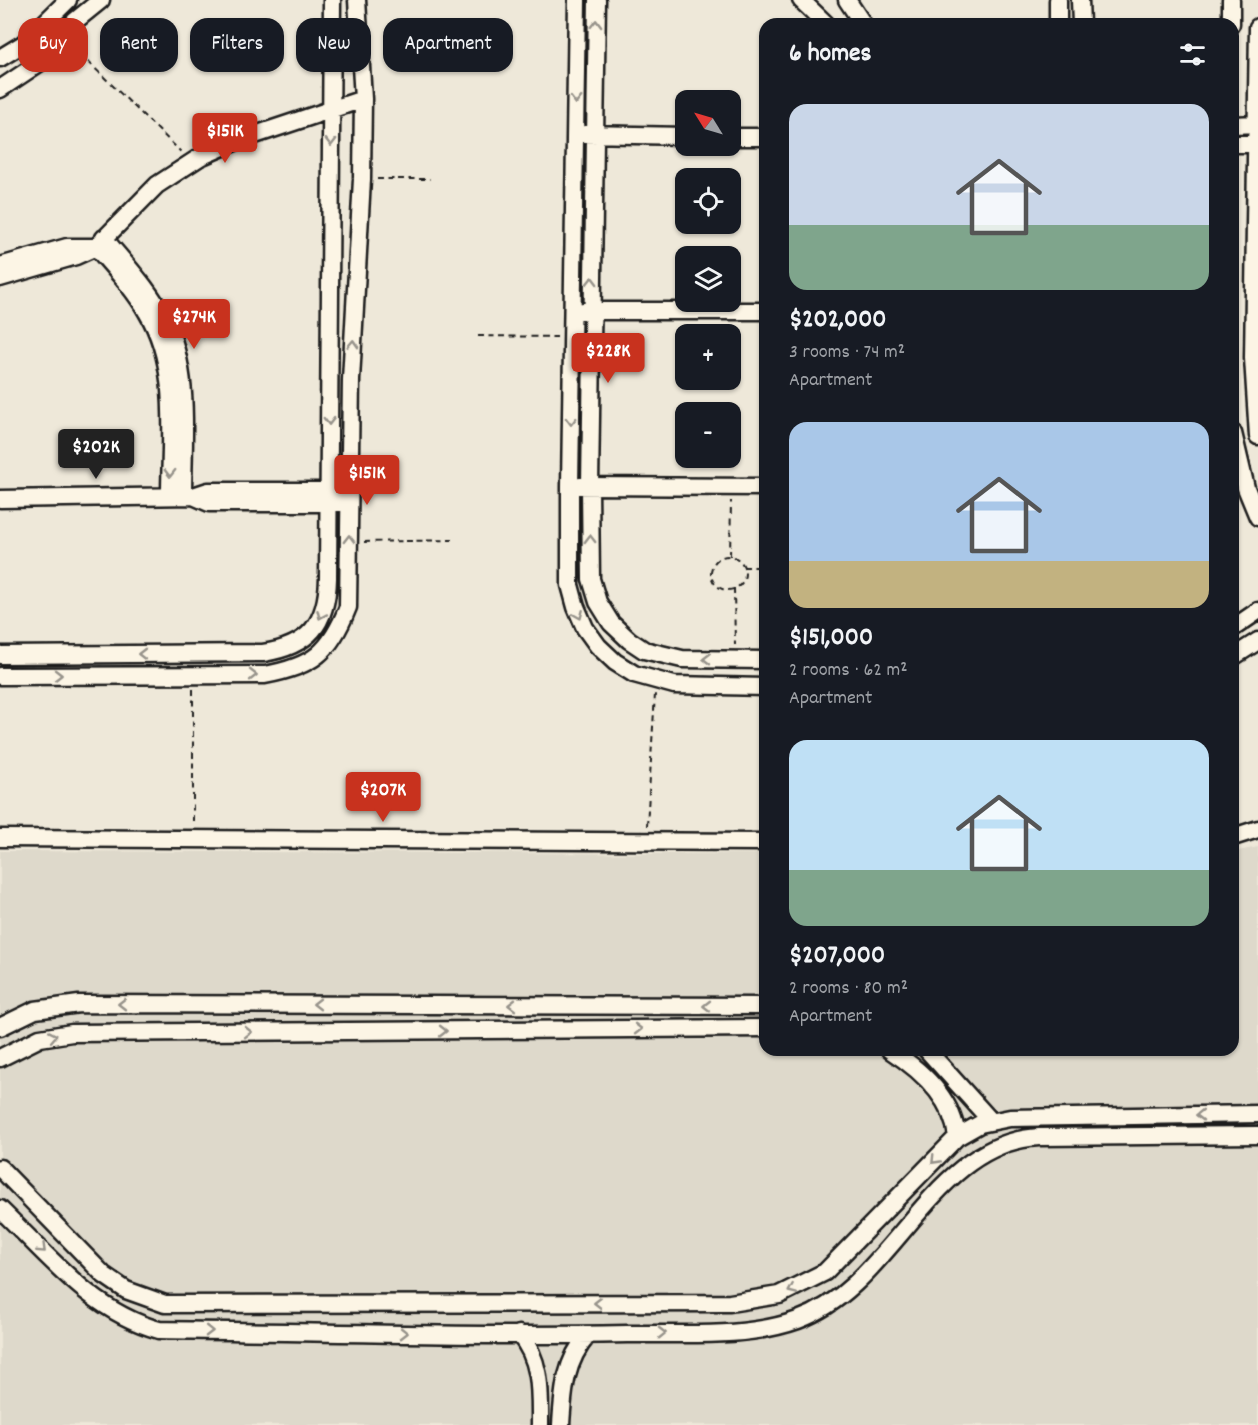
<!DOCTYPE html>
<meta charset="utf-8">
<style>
:root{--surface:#171b24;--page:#242831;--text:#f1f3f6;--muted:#9ea1a6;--accent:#c8321e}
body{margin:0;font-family:Dekko,sans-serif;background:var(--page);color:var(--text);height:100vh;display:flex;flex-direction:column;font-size:22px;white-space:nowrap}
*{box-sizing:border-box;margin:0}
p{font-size:20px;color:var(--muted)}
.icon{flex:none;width:33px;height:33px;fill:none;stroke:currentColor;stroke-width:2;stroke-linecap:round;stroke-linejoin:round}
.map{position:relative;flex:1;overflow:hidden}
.sheet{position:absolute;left:759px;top:18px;width:480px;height:1038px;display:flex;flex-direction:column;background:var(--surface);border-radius:18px;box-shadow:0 2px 4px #0004}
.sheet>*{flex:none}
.hud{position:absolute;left:18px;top:18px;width:570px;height:54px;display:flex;gap:12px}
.needle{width:39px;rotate:307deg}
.tools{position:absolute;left:675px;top:90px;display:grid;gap:12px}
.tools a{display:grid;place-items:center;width:66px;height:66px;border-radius:12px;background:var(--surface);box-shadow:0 2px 4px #0004;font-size:30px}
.price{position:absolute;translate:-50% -51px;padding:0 14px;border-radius:6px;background:var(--accent);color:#fff;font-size:20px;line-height:39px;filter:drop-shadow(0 2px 3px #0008)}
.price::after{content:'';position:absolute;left:50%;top:36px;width:18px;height:14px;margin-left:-9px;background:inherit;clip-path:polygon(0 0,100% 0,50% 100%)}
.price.active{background:#222;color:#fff}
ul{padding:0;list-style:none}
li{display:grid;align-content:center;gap:12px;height:318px;padding:0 30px}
li span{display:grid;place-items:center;height:186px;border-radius:18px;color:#555}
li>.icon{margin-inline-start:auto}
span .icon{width:108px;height:108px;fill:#fffc;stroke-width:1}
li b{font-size:26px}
h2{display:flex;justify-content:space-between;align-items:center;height:72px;padding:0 30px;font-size:26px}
.pill{padding:0 21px;border-radius:18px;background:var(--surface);box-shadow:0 2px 4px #0004;font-size:21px;line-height:54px}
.pill.active{background:var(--accent);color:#fff}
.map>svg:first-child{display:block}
.built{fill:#ded9cb}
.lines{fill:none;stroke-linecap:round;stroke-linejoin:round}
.minor-casing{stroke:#1c1c1c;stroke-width:21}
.path{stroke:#1c1c1c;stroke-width:2;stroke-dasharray:6 4.5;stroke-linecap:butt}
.minor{stroke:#fcf5e5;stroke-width:16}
.oneway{stroke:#97938b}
</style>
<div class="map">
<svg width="1258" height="1425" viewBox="0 0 1258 1425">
<rect width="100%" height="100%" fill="#eee8d9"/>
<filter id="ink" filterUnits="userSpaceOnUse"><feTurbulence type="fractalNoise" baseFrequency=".0167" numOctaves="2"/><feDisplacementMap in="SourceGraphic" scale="12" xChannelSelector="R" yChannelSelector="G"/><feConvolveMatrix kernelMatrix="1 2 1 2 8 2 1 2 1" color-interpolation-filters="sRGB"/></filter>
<g filter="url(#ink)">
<!-- built -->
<path class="built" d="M1258,847V1425H0V851L765,854V1050H1233V852Z"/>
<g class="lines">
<defs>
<path id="minor" d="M577,0L570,486V585L576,607L585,628L598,646L615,662L634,674L674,685L765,687
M597,0L590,486L591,579L598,602L611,623L629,640L644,650L682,659L765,660
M801,0L826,24
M847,0L863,24
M1058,0V24
M1080,0L1081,24
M1231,24V0
M1258,27L1253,358L1258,436
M0,58L23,44L68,0
M0,89L39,63L75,21L101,0
M1233,125L1257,124
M585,134L686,136
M730,137H765
M1233,144H1256
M104,238C125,264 150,290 165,320C191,373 183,438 183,496
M0,266L67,247H96C114,268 134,289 147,312C180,367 170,435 170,496
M0,278L76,256L96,247L157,185L200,157L237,141L363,99
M583,311H765
M1233,433L1246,488L1258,517
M580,486L765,487
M193,496L209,503H341
M0,499L193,496L208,491H340
M1233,628L1258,611
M0,655L263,653C309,646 327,624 328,578L332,0
M1233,657L1258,641
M0,676L265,675C313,666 330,653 348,607L351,380L362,179L363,99L357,0
M1233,837L1258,829
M0,838L765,842
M0,1027L35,1010L79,1004L765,1006
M890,1050C921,1070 953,1099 957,1137
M927,1050L991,1121
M0,1058L40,1038L72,1033L765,1028
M0,1168L104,1275L126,1290L165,1304L730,1303L779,1295L825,1272L957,1137L980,1124L1010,1118L1258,1114
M0,1209C48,1255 92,1312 159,1330C315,1332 471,1337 627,1334C683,1333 745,1339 798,1320C895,1285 930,1143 1039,1137L1258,1135
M519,1334C542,1361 540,1392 540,1425
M561,1425C563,1391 565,1361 588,1335"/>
</defs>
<!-- minor casing -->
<use href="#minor" class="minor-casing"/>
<!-- path -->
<path class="path" d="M73,47L181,152
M377,179H430
M478,336L557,337
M364,542L452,540
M730,556L731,501
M711 573a17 17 0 1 1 34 0a17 17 0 1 1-34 0Z
M743,567H765
M734,588L735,645
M193,689V824
M647,826L655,694"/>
<!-- minor -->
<use href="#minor" class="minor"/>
</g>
<!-- one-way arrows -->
<defs><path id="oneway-chevron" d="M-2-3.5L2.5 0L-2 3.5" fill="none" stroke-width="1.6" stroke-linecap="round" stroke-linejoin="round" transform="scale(1.5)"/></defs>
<g class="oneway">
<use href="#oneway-chevron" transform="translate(596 24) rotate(-89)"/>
<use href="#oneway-chevron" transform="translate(576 100) rotate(91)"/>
<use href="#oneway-chevron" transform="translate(331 142) rotate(90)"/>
<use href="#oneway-chevron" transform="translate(592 281) rotate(-89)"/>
<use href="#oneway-chevron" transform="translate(353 344) rotate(-87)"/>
<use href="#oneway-chevron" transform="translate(329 421) rotate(90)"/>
<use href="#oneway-chevron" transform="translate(571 421) rotate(91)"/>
<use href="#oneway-chevron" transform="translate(170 473) rotate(90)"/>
<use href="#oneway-chevron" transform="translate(349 539) rotate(-90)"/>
<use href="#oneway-chevron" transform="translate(590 539) rotate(-90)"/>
<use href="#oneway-chevron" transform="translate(321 615) rotate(114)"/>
<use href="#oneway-chevron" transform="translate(579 615) rotate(67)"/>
<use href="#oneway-chevron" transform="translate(142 654) rotate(180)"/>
<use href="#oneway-chevron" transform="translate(707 659) rotate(180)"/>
<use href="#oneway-chevron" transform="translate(58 675)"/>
<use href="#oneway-chevron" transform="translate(253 675)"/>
<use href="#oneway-chevron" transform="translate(122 1004) rotate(-180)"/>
<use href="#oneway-chevron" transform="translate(317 1004) rotate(-180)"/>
<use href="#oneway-chevron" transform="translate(512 1005) rotate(-180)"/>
<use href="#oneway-chevron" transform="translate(707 1006) rotate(-180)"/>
<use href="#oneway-chevron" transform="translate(638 1029)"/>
<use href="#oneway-chevron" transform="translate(443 1031)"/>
<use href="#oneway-chevron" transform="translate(248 1032)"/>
<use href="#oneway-chevron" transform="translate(53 1036) rotate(-11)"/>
<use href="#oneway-chevron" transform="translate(1200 1115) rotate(179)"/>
<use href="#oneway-chevron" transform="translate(935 1160) rotate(134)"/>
<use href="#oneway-chevron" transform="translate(42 1249) rotate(44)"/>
<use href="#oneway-chevron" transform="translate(792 1290) rotate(157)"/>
<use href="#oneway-chevron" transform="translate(598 1303) rotate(180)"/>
<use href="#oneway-chevron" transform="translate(209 1331) rotate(1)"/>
<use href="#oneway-chevron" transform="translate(404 1333) rotate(1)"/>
<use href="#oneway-chevron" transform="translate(662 1333) rotate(-1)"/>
</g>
</g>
</svg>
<div class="tools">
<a><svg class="needle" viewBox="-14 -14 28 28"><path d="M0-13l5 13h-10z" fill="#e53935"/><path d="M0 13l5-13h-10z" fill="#9ea1a6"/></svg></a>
<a><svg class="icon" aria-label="locate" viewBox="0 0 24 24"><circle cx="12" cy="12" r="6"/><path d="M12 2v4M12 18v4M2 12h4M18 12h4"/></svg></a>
<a><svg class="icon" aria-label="layers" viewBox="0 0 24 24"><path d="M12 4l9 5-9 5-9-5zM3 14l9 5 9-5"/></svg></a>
<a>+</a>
<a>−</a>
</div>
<b class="price" style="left:225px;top:164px">$151K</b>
<b class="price" style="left:194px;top:350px">$274K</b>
<b class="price" style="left:608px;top:384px">$228K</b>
<b class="price active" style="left:96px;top:480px">$202K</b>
<b class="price" style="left:367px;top:506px">$151K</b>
<b class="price" style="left:383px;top:823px">$207K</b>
<div class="hud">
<a class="pill active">Buy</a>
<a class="pill">Rent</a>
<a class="pill">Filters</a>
<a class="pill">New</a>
<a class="pill">Apartment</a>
</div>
<section class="sheet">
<h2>6 homes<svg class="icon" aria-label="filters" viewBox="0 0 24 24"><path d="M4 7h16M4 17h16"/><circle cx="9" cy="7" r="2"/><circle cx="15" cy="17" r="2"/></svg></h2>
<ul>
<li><span style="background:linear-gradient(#c9d6e8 65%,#7fa58c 0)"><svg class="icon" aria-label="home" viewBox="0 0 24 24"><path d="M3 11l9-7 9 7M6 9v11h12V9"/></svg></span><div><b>$202,000</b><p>3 rooms · 74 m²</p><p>Apartment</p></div></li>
<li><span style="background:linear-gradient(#a9c7e8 75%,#c2b280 0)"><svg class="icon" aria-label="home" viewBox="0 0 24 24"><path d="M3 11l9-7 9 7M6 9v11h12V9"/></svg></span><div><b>$151,000</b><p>2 rooms · 62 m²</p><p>Apartment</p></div></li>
<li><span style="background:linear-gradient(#bfe0f5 70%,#7fa58c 0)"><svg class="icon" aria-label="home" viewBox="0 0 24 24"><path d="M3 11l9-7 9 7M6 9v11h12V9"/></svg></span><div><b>$207,000</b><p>2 rooms · 80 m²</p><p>Apartment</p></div></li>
</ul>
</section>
</div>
